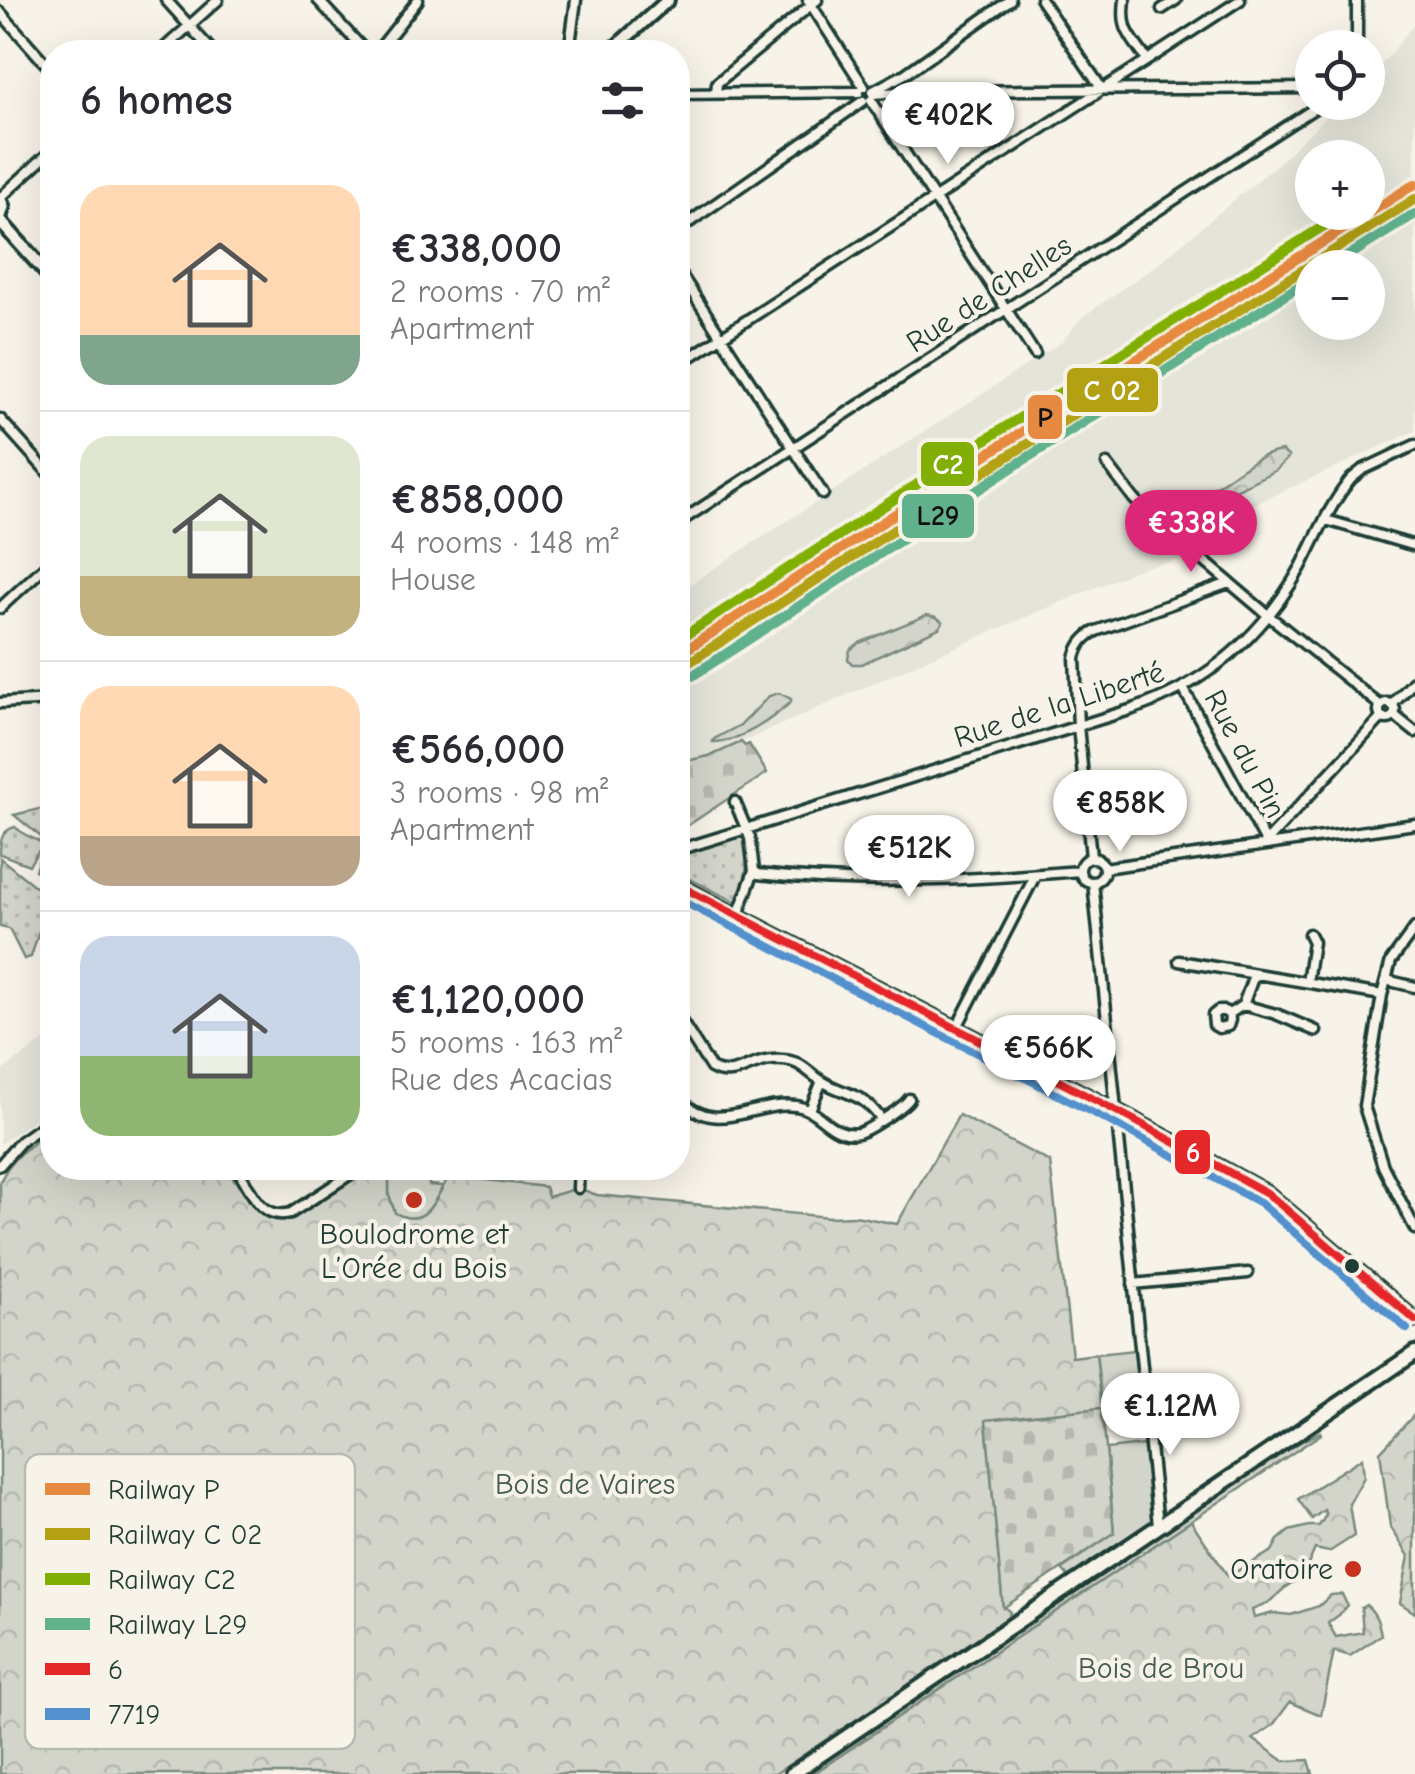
<!DOCTYPE html>
<meta charset="utf-8">
<style>
:root{--surface:#fff;--page:#f2f2f3;--text:#2b2b33;--muted:#7c7c81;--line:#e1e1e2;--accent:#db2777}
body{margin:0;font-family:"Comic Neue",sans-serif;background:var(--page);color:var(--text);height:100vh;display:flex;flex-direction:column;font-size:38px;white-space:nowrap}
*{box-sizing:border-box;margin:0}
p{font-size:32px;color:var(--muted)}
.icon{flex:none;width:55px;height:55px;fill:none;stroke:currentColor;stroke-width:2;stroke-linecap:round;stroke-linejoin:round}
.map{position:relative;flex:1;overflow:hidden}
.drawer{position:absolute;left:40px;top:40px;width:650px;height:1140px;display:flex;flex-direction:column;background:var(--surface);border-radius:40px;box-shadow:0 10px 40px #0002}
.drawer>*{flex:none}
.tools{position:absolute;left:1295px;top:30px;display:grid;gap:20px}
.tools a{display:grid;place-items:center;width:90px;height:90px;border-radius:50%;background:var(--surface);box-shadow:0 10px 40px #0002;font-size:50px}
.price{position:absolute;translate:-50% -85px;padding:0 22px;border-radius:35px;background:#fff;color:#222;font-size:32px;line-height:65px;filter:drop-shadow(0 2px 5px #0008)}
.price::after{content:'';position:absolute;left:50%;top:60px;width:30px;height:22px;margin-left:-15px;background:inherit;clip-path:polygon(0 0,100% 0,50% 100%)}
.price.current{background:var(--accent);color:#fff}
ul{padding:0;list-style:none}
li{display:flex;align-items:center;gap:30px;height:250px;padding:0 40px}
li+li{border-top:2px solid var(--line)}
li span{display:grid;place-items:center;flex:none;width:280px;height:200px;border-radius:30px;color:#555}
li>.icon{margin-inline-start:auto}
span .icon{width:120px;height:120px;fill:#fffc;stroke-width:1}
li b{font-size:42px}
h2{display:flex;justify-content:space-between;align-items:center;height:120px;padding:0 40px;font-size:42px}
.map>svg:first-child{display:block}
.built{fill:#e5e4d9;fill-rule:evenodd}
.grass{fill:#d3d5ca;stroke:#79897f;stroke-width:2.5}
.forest{fill:url(#forest-crowns);stroke:#79897f;stroke-width:2.5}
.cemetery{fill:url(#cemetery-stones);stroke:#79897f;stroke-width:2.5}
.park{fill:url(#park-dots);stroke:#79897f;stroke-width:2.5}
.lines{fill:none;stroke-linecap:round;stroke-linejoin:round}
.minor-tunnel{stroke:#cccfc4;stroke-width:8;stroke-dasharray:8 4;stroke-linecap:butt}
.minor-casing{stroke:#1f3d34;stroke-width:15}
.tertiary-casing{stroke:#1f3d34;stroke-width:18}
.secondary-casing{stroke:#1f3d34;stroke-width:19}
.primary-casing{stroke:#1f3d34;stroke-width:20}
.minor{stroke:#f7f3e8;stroke-width:8}
.tertiary{stroke:#f7f3e8;stroke-width:10}
.secondary{stroke:#f7f3e8;stroke-width:11}
.primary{stroke:#f7f3e8;stroke-width:12}
.rail{stroke:#1f3d34;stroke-width:2.5;stroke-dasharray:15 8;stroke-linecap:butt}
.bus-1-casing{stroke:#f7f3e8;stroke-width:15}
.bus-2-casing{stroke:#f7f3e8;stroke-width:15}
.bus-1{stroke:#e42729;stroke-width:8}
.bus-2{stroke:#5291ce;stroke-width:8}
.rail-1-casing{stroke:#f7f3e8;stroke-width:18}
.rail-2-casing{stroke:#f7f3e8;stroke-width:18}
.rail-3-casing{stroke:#f7f3e8;stroke-width:18}
.rail-4-casing{stroke:#f7f3e8;stroke-width:18}
.rail-1{stroke:#e78a41;stroke-width:10}
.rail-2{stroke:#b3a113;stroke-width:10}
.rail-3{stroke:#81af05;stroke-width:10}
.rail-4{stroke:#61b18d;stroke-width:10}
.poi-dot{fill:#c8321e;stroke:#f7f3e8;stroke-width:4}
.bus-dot{fill:#1f3d34;stroke:#f7f3e8;stroke-width:4}
.labels{text-anchor:middle;dominant-baseline:central;stroke-width:8;stroke-linejoin:round;paint-order:stroke}
.street-label{font-size:30px;fill:#1f3d34;stroke:#f7f3e8}
.poi-label{font-size:30px;fill:#1f3d34;stroke:#f7f3e8}
.park-label{font-size:30px;fill:#435b52;stroke:#f7f3e8}
.key{fill:#f7f3e8;stroke:#b6bcb2;stroke-width:2.5}
.key-label{font-size:28px;fill:#1f3d34}
.line-badge{stroke:#f7f3e8;stroke-width:4}
.badge-label{font-size:28px;text-anchor:middle;font-weight:bold;fill:#fff}
.pale-badge-label{font-size:28px;text-anchor:middle;font-weight:bold;fill:#111}
</style>
<div class="map">
<svg width="1415" height="1774" viewBox="0 0 1415 1774">
<defs>
<pattern id="forest-crowns" width="20" height="18" patternUnits="userSpaceOnUse" patternTransform="scale(2.5)"><rect width="20" height="18" fill="#d3d5ca"/><path d="M2 6a3 3 0 1 1 6 0M12 15a3 3 0 1 1 6 0" fill="none" stroke="#b5b8ae"/></pattern>
<pattern id="cemetery-stones" width="16" height="16" patternUnits="userSpaceOnUse" patternTransform="scale(2.5)"><rect width="16" height="16" fill="#d3d5ca"/><path d="M2 7V4a2 2 0 0 1 4 0v3zM10 15v-3a2 2 0 0 1 4 0v3z" fill="#b5b8ae"/></pattern>
<pattern id="park-dots" width="8" height="8" patternUnits="userSpaceOnUse" patternTransform="scale(2.5)"><rect width="8" height="8" fill="#d3d5ca"/><path d="M2 2h.1M6 6h.1" fill="none" stroke="#b5b8ae" stroke-width="1.8" stroke-linecap="round"/></pattern>
</defs>
<rect width="100%" height="100%" fill="#f7f3e8"/>
<filter id="ink" filterUnits="userSpaceOnUse"><feTurbulence type="fractalNoise" baseFrequency=".01" numOctaves="2"/><feDisplacementMap in="SourceGraphic" scale="20" xChannelSelector="R" yChannelSelector="G"/><feConvolveMatrix kernelMatrix="1 2 1 2 8 2 1 2 1" color-interpolation-filters="sRGB"/></filter>
<g filter="url(#ink)">
<!-- built -->
<path class="built" d="M1415,22V431L1176,540L1180,547L1183,558L1177,561L1144,567L930,658L713,755L678,763V592L1062,342L1081,318L1154,267L1274,167L1341,103L1368,102V77L1390,55ZM1312,158H1368V212H1312ZM1312,268H1368V322H1312Z
M52,1035V1106L0,1144V1072Z
M472,1168H571V1172H574L573,1189L547,1197L544,1187L470,1178Z"/>
<!-- grass -->
<path class="grass" d="M389,1168H430L429,1185L443,1186C433,1207 421,1227 395,1213L389,1195Z
M1134,1350L1138,1389L1134,1393L1101,1396L1096,1354Z
M1320,1432L1321,1434L813,1774H800L1271,1458Z
M1143,1445L1147,1448L1153,1513L1151,1522L1093,1563L1068,1576L1062,1569L1114,1533L1106,1449Z"/>
<!-- forest -->
<path class="forest" d="M1282,451L1289,457L1276,470L1219,498L1183,505L1171,513L1157,516L1155,512C1166,493 1194,497 1212,488C1236,476 1254,454 1282,451Z
M927,615L936,617L943,622L939,628L862,664H852L848,659L850,650L859,643Z
M779,693L791,699V702C771,720 740,742 713,742L714,739L742,724L769,696Z
M959,1115L1050,1162L1072,1357L1096,1354L1102,1408L986,1420L1003,1606L1010,1612L1008,1617L981,1636L775,1774H0V1183C10,1156 30,1146 52,1130V1168H225L261,1213L268,1217L284,1219L292,1217L336,1191L368,1168H389V1195L395,1213C427,1230 435,1199 448,1178H470L545,1187L548,1197L578,1188L597,1195L829,1217L855,1216L897,1224Z
M1415,1414V1613L1400,1603L1409,1556L1390,1526L1380,1452Z
M1362,1458L1364,1477L1349,1504L1354,1536L1329,1552L1315,1549L1303,1576L1287,1586L1267,1604L1252,1610L1254,1618L1273,1613L1291,1615L1319,1606L1331,1595L1342,1594L1347,1605L1339,1615L1328,1623L1336,1637L1363,1632L1361,1608L1366,1605C1376,1613 1379,1623 1381,1635L1350,1656L1334,1651L1321,1715L1290,1702L1273,1725L1253,1739L1284,1761L1309,1760L1313,1774H813L1191,1521L1228,1576L1272,1551L1278,1540L1289,1531L1309,1526H1319L1326,1515L1324,1510L1312,1519L1298,1499Z"/>
<!-- cemetery -->
<path class="cemetery" d="M741,742L745,746L749,744L767,773L678,832V763L713,755Z
M1102,1408L1101,1417L1104,1427L1114,1533L1003,1608L986,1420Z"/>
<!-- park -->
<path class="park" d="M52,806V927L39,931L31,957L24,959L9,929L0,927V858L36,887L43,884L44,874L35,870L46,841L14,815Z
M15,827L24,834L40,842L42,846L29,865L0,854C0,841 1,831 15,827Z
M742,836C751,854 747,885 736,902L678,873V856Z"/>
<g class="lines">
<!-- minor-tunnel -->
<path class="minor-tunnel" d="M1160,524L1178,539"/>
<defs>
<path id="minor" d="M166,0L213,52
M318,0L366,52
M808,0L864,87
M1041,0L1102,89
M1125,0C1121,31 1130,35 1147,60
M1357,0V48
M1162,9L1176,0
M0,12L52,71
M160,52L218,0
M377,52L418,0
M569,52L576,0
M873,91L905,74L1010,0
M716,93L717,83L817,0
M678,94L859,92
M873,94L913,91L1312,88
M871,100L1035,354
M0,198L52,150
M678,230L863,101
M678,270L823,494
M678,365L1240,0
M0,419L52,477
M1107,464L1134,499L1160,524
M1326,520L1415,546
M678,523L1324,102
M1178,539L1269,616L1381,706
M0,608L52,560
M1183,688L1266,842
M1379 711a8 8 0 1 1 16 0a8 8 0 1 1-16 0Z
M0,703L52,700
M1392,705L1415,680
M1394,715L1415,732
M735,802L750,838L754,871L738,915
M1267,844L1266,842L1382,717
M678,850L1133,709C1207,684 1263,635 1301,567C1316,538 1330,504 1351,479L1362,470L1415,445
M1091,857L1078,726L1075,658C1078,645 1084,637 1096,631L1229,583
M1080 870a12 12 0 1 1 24 0a12 12 0 1 1-24 0Z
M1104,868L1415,824
M754,871L758,874C866,886 972,880 1080,871
M1093,882L1158,1525
M1415,928L1391,961L1382,995L1364,1106L1383,1166L1415,1229
M1179,961L1382,995
M1254,975L1243,1005L1276,1014L1316,1031
M1386,980L1415,987
M1307,982L1313,942L1309,934
M1229,1014L1230,1020L1228,1026L1219,1028L1214,1025L1213,1015L1218,1011H1224L1229,1014L1243,1005
M678,1016L711,1068C734,1081 749,1061 772,1060C805,1058 804,1073 829,1085C854,1097 862,1094 881,1119
M956,1029L1035,876
M678,1098C718,1138 751,1101 796,1106C820,1109 831,1138 858,1133C867,1131 904,1107 909,1099
M810,1110L822,1081
M0,1165L21,1141L52,1119
M237,1168C251,1190 260,1221 291,1213L360,1168
M578,1188L579,1168
M1133,1284L1248,1273"/>
<path id="tertiary" d="M610,52L668,0"/>
<path id="secondary" d="M0,200L3,207L0,216
M0,221L52,279
M678,885L1132,1119L1267,1193L1415,1320"/>
<path id="primary" d="M792,1774L1415,1353"/>
</defs>
<!-- minor casing -->
<use href="#minor" class="minor-casing"/>
<!-- tertiary casing -->
<use href="#tertiary" class="tertiary-casing"/>
<!-- secondary casing -->
<use href="#secondary" class="secondary-casing"/>
<!-- primary casing -->
<use href="#primary" class="primary-casing"/>
<!-- minor -->
<use href="#minor" class="minor"/>
<!-- tertiary -->
<use href="#tertiary" class="tertiary"/>
<!-- secondary -->
<use href="#secondary" class="secondary"/>
<!-- primary -->
<use href="#primary" class="primary"/>
<!-- rail -->
<path class="rail" d="M1125,403L1141,393"/>
<defs>
<path id="bus-1" d="M678,885L1132,1119L1267,1193L1415,1320"/>
<path id="bus-2" d="M678,899L1126,1130L1260,1203L1407,1329"/>
</defs>
<!-- bus-1 casing -->
<use href="#bus-1" class="bus-1-casing"/>
<!-- bus-2 casing -->
<use href="#bus-2" class="bus-2-casing"/>
<!-- bus-1 -->
<use href="#bus-1" class="bus-1"/>
<!-- bus-2 -->
<use href="#bus-2" class="bus-2"/>
<defs>
<path id="rail-1" d="M678,655L1006,442L1415,184"/>
<path id="rail-2" d="M685,665L1013,453L1415,199"/>
<path id="rail-3" d="M678,640L999,431L1346,212"/>
<path id="rail-4" d="M1329,268L1415,214
M692,676L1019,463L1312,278"/>
</defs>
<!-- rail-1 casing -->
<use href="#rail-1" class="rail-1-casing"/>
<!-- rail-2 casing -->
<use href="#rail-2" class="rail-2-casing"/>
<!-- rail-3 casing -->
<use href="#rail-3" class="rail-3-casing"/>
<!-- rail-4 casing -->
<use href="#rail-4" class="rail-4-casing"/>
<!-- rail-1 -->
<use href="#rail-1" class="rail-1"/>
<!-- rail-2 -->
<use href="#rail-2" class="rail-2"/>
<!-- rail-3 -->
<use href="#rail-3" class="rail-3"/>
<!-- rail-4 -->
<use href="#rail-4" class="rail-4"/>
</g>
</g>
<!-- markers -->
<g class="poi-dot">
<circle cx="414" cy="1200" r="10"/>
<circle cx="1353" cy="1569" r="10"/>
</g>
<circle class="bus-dot" cx="1352" cy="1266" r="9"/>
<g class="labels">
<!-- street labels -->
<g class="street-label">
<text transform="translate(989 294) rotate(-33)">Rue de Chelles</text>
<text transform="translate(1059 705) rotate(-18)">Rue de la Liberté</text>
<text transform="translate(1245 754) rotate(62)">Rue du Pin</text>
</g>
<!-- poi labels -->
<g class="poi-label">
<text x="414" y="1234">Boulodrome et<tspan x="414" dy="34">L’Orée du Bois</tspan></text>
<text x="1333" y="1569" text-anchor="end">Oratoire</text>
</g>
<!-- park labels -->
<g class="park-label">
<text x="585" y="1484">Bois de Vaires</text>
<text x="1161" y="1668">Bois de Brou</text>
</g>
</g>
<!-- legend -->
<rect x="25" y="1454" width="330" height="295" rx="15" class="key"/>
<rect x="45" y="1483" width="45" height="12" fill="#e78a41"/>
<rect x="45" y="1528" width="45" height="12" fill="#b3a113"/>
<rect x="45" y="1573" width="45" height="12" fill="#81af05"/>
<rect x="45" y="1618" width="45" height="12" fill="#61b18d"/>
<rect x="45" y="1663" width="45" height="12" fill="#e42729"/>
<rect x="45" y="1708" width="45" height="12" fill="#5291ce"/>
<g class="key-label">
<text x="108" y="1499">Railway P</text>
<text x="108" y="1544">Railway C 02</text>
<text x="108" y="1589">Railway C2</text>
<text x="108" y="1634">Railway L29</text>
<text x="108" y="1679">6</text>
<text x="108" y="1724">7719</text>
</g>
<g class="line-badge">
<rect x="1065" y="366" width="95" height="48" rx="10" fill="#b3a113"/>
<rect x="1026" y="393" width="38" height="48" rx="10" fill="#e78a41"/>
<rect x="919" y="440" width="57" height="48" rx="10" fill="#81af05"/>
<rect x="900" y="492" width="76" height="48" rx="10" fill="#61b18d"/>
<rect x="1173" y="1128" width="39" height="48" rx="10" fill="#e42729"/>
</g>
<g class="badge-label">
<text x="1112" y="400">C 02</text>
<text x="948" y="474">C2</text>
<text x="1193" y="1162">6</text>
</g>
<g class="pale-badge-label">
<text x="1045" y="427">P</text>
<text x="938" y="525">L29</text>
</g>
</svg>
<div class="tools">
<a><svg class="icon" aria-label="locate" viewBox="0 0 24 24"><circle cx="12" cy="12" r="6"/><path d="M12 2v4M12 18v4M2 12h4M18 12h4"/></svg></a>
<a>+</a>
<a>−</a>
</div>
<b class="price" style="left:948px;top:167px">€402K</b>
<b class="price current" style="left:1191px;top:575px">€338K</b>
<b class="price" style="left:1120px;top:855px">€858K</b>
<b class="price" style="left:909px;top:900px">€512K</b>
<b class="price" style="left:1048px;top:1100px">€566K</b>
<b class="price" style="left:1170px;top:1458px">€1.12M</b>
<section class="drawer">
<h2>6 homes<svg class="icon" aria-label="filters" viewBox="0 0 24 24"><path d="M4 7h16M4 17h16"/><circle cx="9" cy="7" r="2"/><circle cx="15" cy="17" r="2"/></svg></h2>
<ul>
<li><span style="background:linear-gradient(#ffd9b3 75%,#7fa58c 0)"><svg class="icon" aria-label="home" viewBox="0 0 24 24"><path d="M3 11l9-7 9 7M6 9v11h12V9"/></svg></span><div><b>€338,000</b><p>2 rooms · 70 m²</p><p>Apartment</p></div></li>
<li><span style="background:linear-gradient(#dfe7d0 70%,#c2b280 0)"><svg class="icon" aria-label="home" viewBox="0 0 24 24"><path d="M3 11l9-7 9 7M6 9v11h12V9"/></svg></span><div><b>€858,000</b><p>4 rooms · 148 m²</p><p>House</p></div></li>
<li><span style="background:linear-gradient(#ffd9b3 75%,#b9a48a 0)"><svg class="icon" aria-label="home" viewBox="0 0 24 24"><path d="M3 11l9-7 9 7M6 9v11h12V9"/></svg></span><div><b>€566,000</b><p>3 rooms · 98 m²</p><p>Apartment</p></div></li>
<li><span style="background:linear-gradient(#c9d6e8 60%,#8fb573 0)"><svg class="icon" aria-label="home" viewBox="0 0 24 24"><path d="M3 11l9-7 9 7M6 9v11h12V9"/></svg></span><div><b>€1,120,000</b><p>5 rooms · 163 m²</p><p>Rue des Acacias</p></div></li>
</ul>
</section>
</div>
